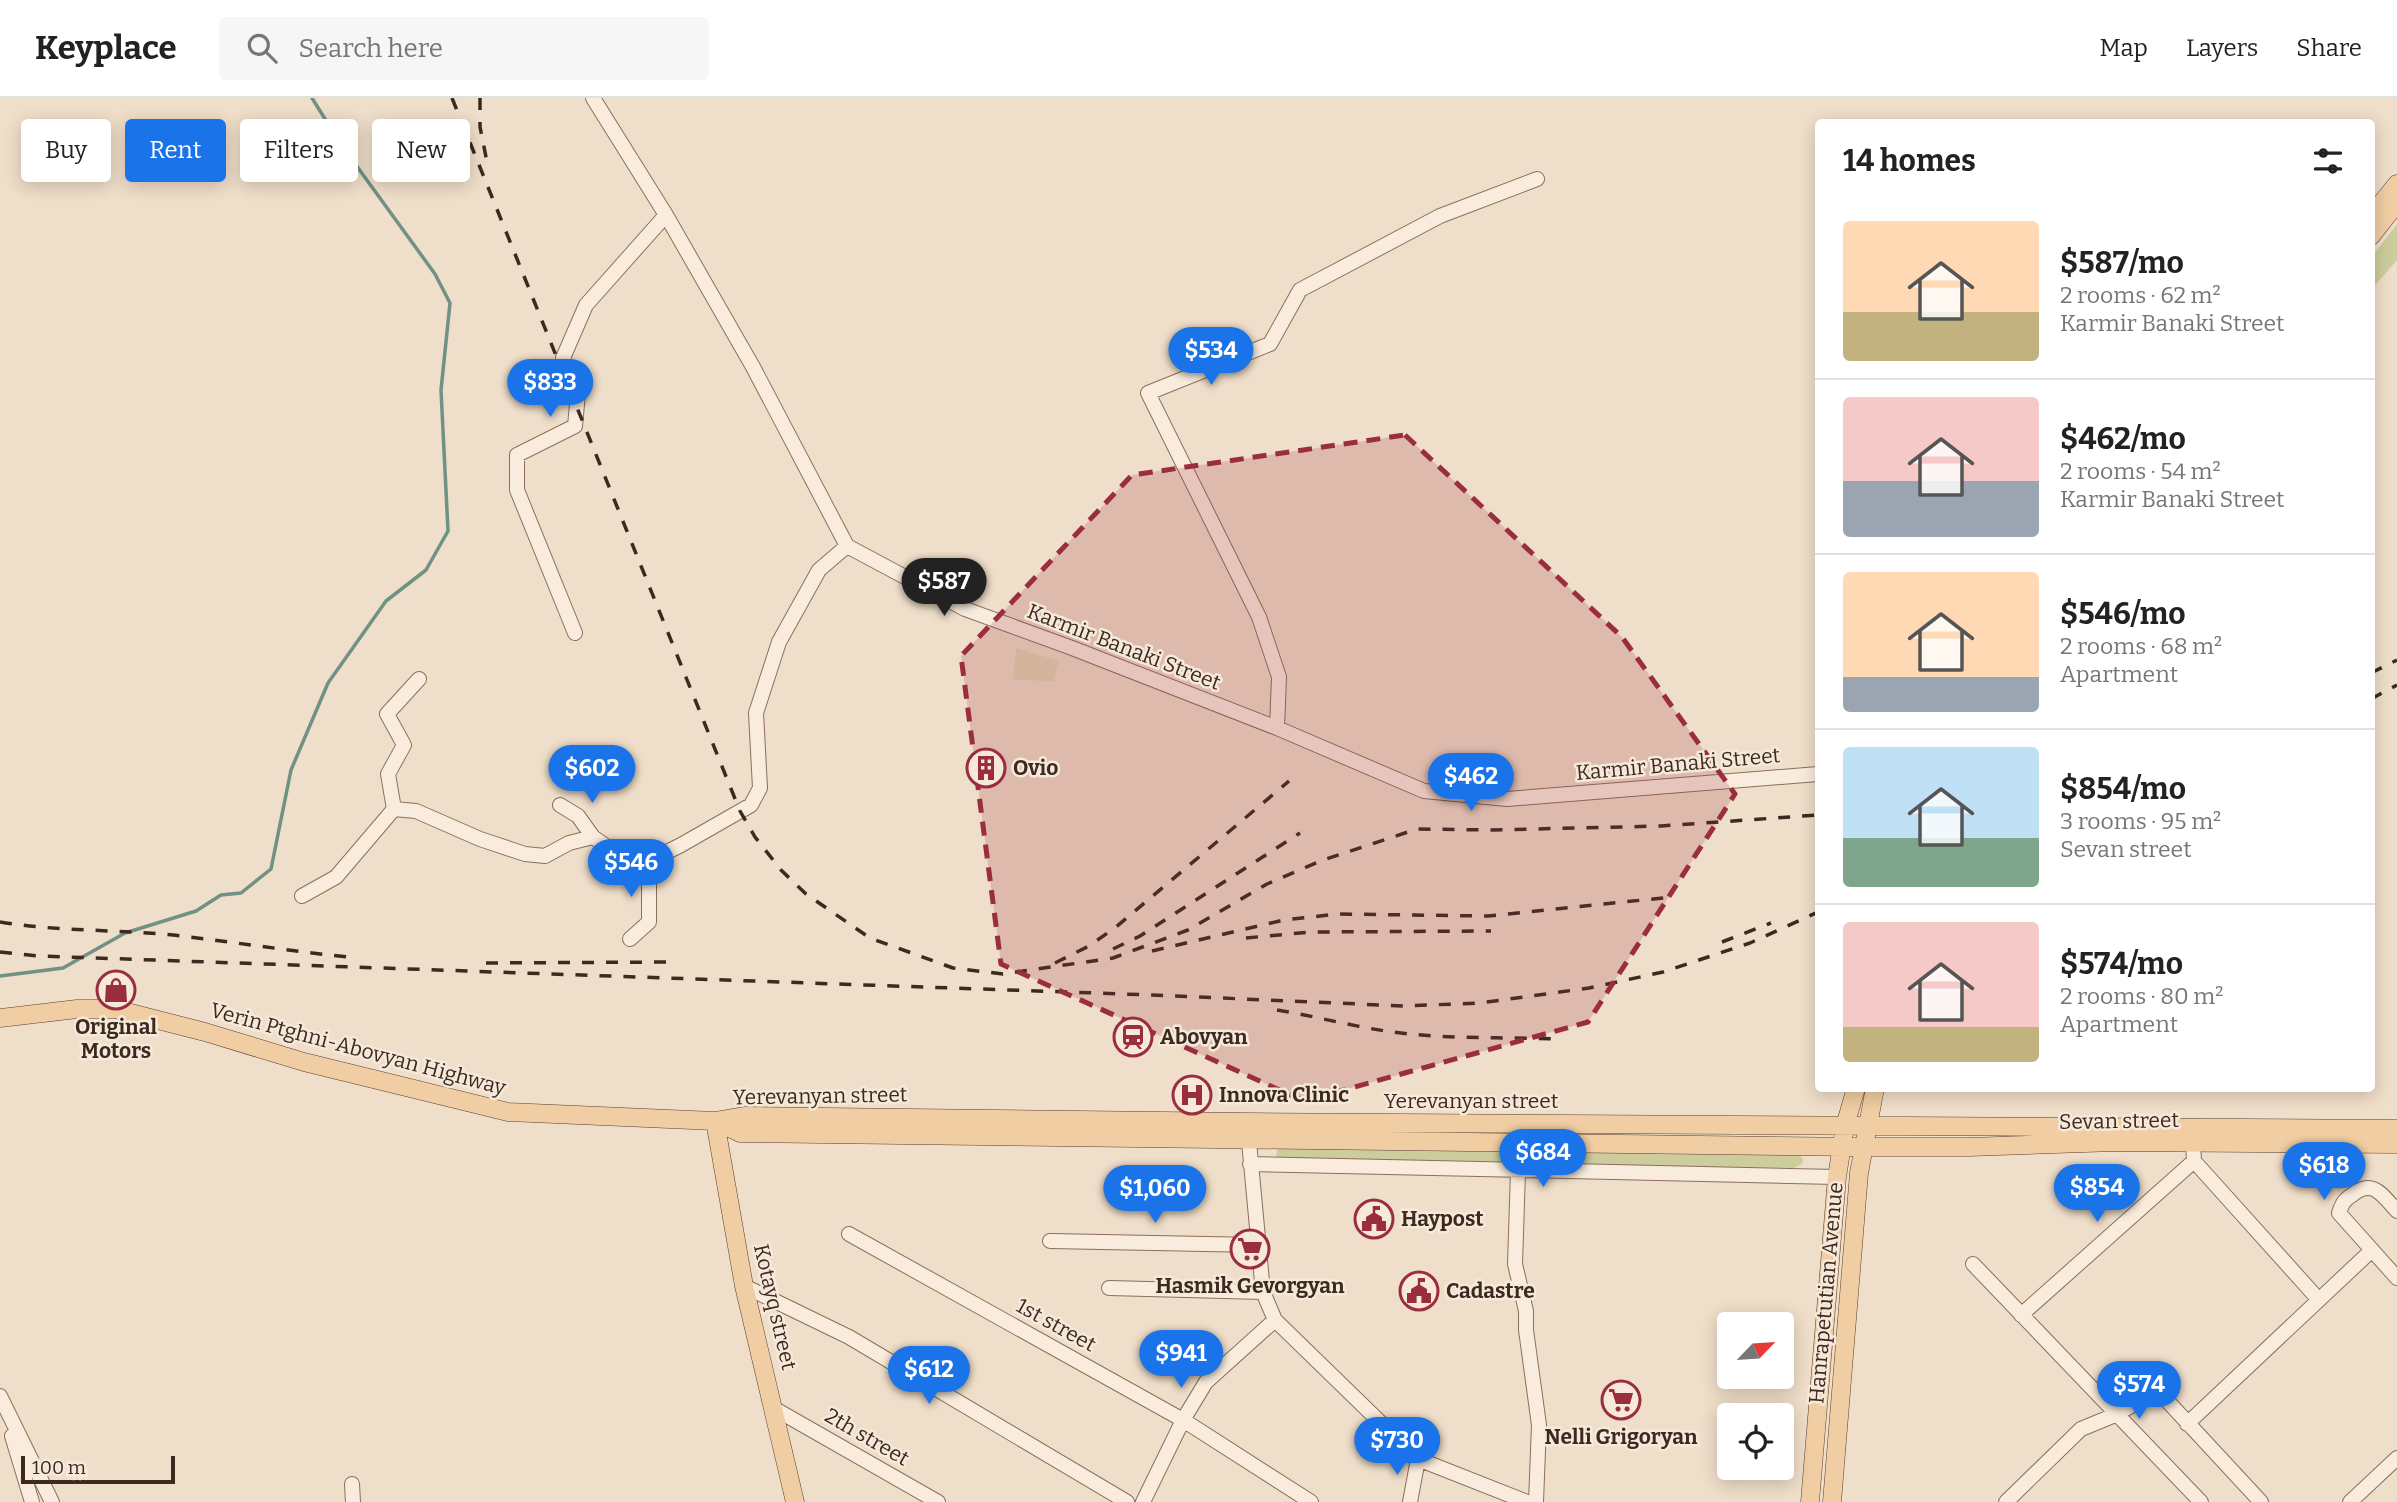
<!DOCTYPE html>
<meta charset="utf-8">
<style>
:root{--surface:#fff;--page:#f6f6f6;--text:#222;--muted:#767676;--line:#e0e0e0;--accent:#1a73e8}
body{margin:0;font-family:Bitter,serif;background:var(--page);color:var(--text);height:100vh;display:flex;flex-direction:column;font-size:26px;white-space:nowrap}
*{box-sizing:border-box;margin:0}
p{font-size:23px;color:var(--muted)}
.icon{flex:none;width:38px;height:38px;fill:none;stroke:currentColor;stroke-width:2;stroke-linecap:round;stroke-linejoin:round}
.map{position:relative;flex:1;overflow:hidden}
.drawer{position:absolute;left:1815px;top:21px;width:560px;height:973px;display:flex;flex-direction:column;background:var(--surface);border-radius:7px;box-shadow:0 4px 18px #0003}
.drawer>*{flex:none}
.hud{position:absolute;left:21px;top:21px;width:665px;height:63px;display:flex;gap:14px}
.needle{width:46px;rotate:65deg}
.fabs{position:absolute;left:1717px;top:1214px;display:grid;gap:14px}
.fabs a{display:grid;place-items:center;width:77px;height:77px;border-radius:7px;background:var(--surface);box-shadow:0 4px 18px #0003;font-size:35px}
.scale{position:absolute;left:21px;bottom:18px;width:154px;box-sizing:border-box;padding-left:7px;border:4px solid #3c2a21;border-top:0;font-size:19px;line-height:24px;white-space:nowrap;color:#3c2a21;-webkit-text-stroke:5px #f6e9d9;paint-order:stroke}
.price{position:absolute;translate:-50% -60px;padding:0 16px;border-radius:24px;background:var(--accent);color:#fff;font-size:23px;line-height:46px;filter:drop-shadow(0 2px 4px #0008)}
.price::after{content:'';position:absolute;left:50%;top:42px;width:21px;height:16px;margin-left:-10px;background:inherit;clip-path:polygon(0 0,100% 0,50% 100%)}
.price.selected{background:#222;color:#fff}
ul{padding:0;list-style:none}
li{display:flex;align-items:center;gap:21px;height:175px;padding:0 28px}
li+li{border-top:2px solid var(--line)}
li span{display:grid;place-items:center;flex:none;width:196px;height:140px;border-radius:7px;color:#555}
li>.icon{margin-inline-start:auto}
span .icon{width:84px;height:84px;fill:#fffc;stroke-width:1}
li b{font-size:30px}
h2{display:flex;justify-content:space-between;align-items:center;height:84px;padding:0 28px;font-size:30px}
.tag{padding:0 24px;border-radius:7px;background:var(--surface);box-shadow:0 4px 18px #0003;font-size:24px;line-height:63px}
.tag.selected{background:var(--accent);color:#fff}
header{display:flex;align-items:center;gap:42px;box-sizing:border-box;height:98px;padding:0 35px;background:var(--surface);border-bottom:2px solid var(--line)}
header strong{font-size:33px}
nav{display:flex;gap:38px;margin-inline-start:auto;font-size:24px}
.search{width:490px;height:63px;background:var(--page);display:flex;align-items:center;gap:18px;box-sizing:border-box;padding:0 24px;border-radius:7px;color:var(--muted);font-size:26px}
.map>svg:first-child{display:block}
.farmland{fill:#e4d6b6}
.green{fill:#cdcc9c}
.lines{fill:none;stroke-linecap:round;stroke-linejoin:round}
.stream{stroke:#709284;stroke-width:3.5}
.minor-casing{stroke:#8b6f5d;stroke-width:16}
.major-casing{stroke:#5a3e31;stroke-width:19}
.minor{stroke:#f9ecdd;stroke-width:14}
.major{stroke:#f0cda2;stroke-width:18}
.rail{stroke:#3c2a21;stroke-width:3.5;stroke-dasharray:12 12;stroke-linecap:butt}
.marked{fill:#9a2d3e;fill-opacity:0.2;stroke:#9a2d3e;stroke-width:5;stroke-dasharray:14 9;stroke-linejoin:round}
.labels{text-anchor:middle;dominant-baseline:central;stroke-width:5;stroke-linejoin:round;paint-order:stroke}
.street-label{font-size:21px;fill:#3c2a21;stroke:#f6e9d9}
.poi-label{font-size:21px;font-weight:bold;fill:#3c2a21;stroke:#f6e9d9;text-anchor:start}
</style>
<header>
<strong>Keyplace</strong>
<div class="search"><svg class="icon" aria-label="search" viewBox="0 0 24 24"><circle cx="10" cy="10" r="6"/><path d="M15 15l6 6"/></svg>Search here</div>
<nav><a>Map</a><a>Layers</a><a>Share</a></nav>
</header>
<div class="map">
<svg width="2397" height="1404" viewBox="0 0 2397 1404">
<rect width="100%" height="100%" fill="#efdec9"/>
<!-- farmland -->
<path class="farmland" d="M1016,550L1059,563L1054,583L1013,582Z"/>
<!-- green -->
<path class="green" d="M2397,126V162L2371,192V160Z
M1282,1049L1799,1056L1803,1062L1802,1066L1794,1070L1285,1065L1276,1061L1277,1051Z"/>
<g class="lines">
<!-- stream -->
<path class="stream" d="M0,878L63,870L125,835L196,813L221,797L241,795L271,771L291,672L328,585L386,503L426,472L448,433L441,292L450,205L435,176L340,45L312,0"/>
<defs>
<path id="minor" d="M593,0L666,117L753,269L847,448L965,511L1072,550L1277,630L1424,693L1507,701L1818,676
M575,535L517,392V357L575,328L578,295L563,260L586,207L666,117
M1277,630L1279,579L1259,519L1148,295L1270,246L1300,192L1440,118L1537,81
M560,707L578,718L593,739
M394,711L388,676L404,647L387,616L419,581
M302,798L336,779L394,711L416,713L480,741L525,756L545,758L569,745L593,739L613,753L645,765L681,747L751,707L760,690L756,615L779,544L819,472L847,448
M630,841L649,824V787L645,765
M1248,1033L1263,1194L1275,1222L1418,1361L1527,1404
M2194,1063L2319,1202
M1250,1066L1837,1079
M1518,1073L1515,1166L1526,1213V1232L1539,1327L1536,1404
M2397,1113C2382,1097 2373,1080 2352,1097C2344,1102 2342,1106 2339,1115L2397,1180
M849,1136L1183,1322L1311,1404
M1050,1143L1258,1147
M1973,1166L2201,1404
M744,1188L849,1239L1127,1404
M1109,1190L1263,1194
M2021,1217L2194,1063L2193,1045
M0,1298L52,1404
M775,1311L938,1404
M2187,1326L2372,1152
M12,1338L32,1404
M352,1386L353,1404
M1143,1404L1183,1322L1206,1284L1275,1222
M1410,1404L1418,1361
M2006,1404L2081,1331L2115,1317L2154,1295H2160L2261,1404
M2350,1404L2397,1360"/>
<path id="major" d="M2375,113L2397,86
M2371,138L2397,105
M0,920L77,911H115L205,934L304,964L508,1014L715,1023L744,1018L1248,1024L2397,1031
M715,1023L740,1035L1863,1049H1969L2115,1044L2397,1046
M715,1023L744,1188L795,1404
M1810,1404L1837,1079L1845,1028L1856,990
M1832,1404L1859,1075L1875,990"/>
</defs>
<!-- minor casing -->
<use href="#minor" class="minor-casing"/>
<!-- major casing -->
<use href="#major" class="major-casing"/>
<!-- minor -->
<use href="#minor" class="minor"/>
<!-- major -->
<use href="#major" class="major"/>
<!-- rail -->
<path class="rail" d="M452,0L740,713L755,739L781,772L806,796L870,840L953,870L1003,876L1113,860L1188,832L1267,786L1323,762L1417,731L1492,732L1661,728L1818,717
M480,0V29L488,69
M2371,575L2397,562
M2371,601L2397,587
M0,824C60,834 121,831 181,838C240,845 298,854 357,860
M1246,840L1310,834L1491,833
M1722,844L1771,825
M1113,851L1140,838L1300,735
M1152,853L1284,822L1338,816L1488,818L1672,799
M0,854L38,858L1152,897L1404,908L1480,905L1589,890L1663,874L1750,845L1818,814
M486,865L675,864
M1055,865L1089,848L1116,829L1289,683
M1277,912C1321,919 1365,932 1410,936C1457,941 1507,939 1555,941"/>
</g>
<!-- marked area -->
<path class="marked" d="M1405,337L1622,539L1735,696L1588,924L1304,1003L1001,866L961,558L1132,377Z"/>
<!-- icons -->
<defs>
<symbol id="building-ring" viewBox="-11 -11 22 22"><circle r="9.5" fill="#f6e9d9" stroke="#9a2d3e" stroke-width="1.5"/><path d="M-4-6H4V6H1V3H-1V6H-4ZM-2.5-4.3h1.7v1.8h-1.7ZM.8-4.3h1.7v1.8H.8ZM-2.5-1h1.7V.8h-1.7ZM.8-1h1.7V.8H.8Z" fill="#9a2d3e"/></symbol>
<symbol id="shop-ring" viewBox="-11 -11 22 22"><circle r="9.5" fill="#f6e9d9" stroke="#9a2d3e" stroke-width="1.5"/><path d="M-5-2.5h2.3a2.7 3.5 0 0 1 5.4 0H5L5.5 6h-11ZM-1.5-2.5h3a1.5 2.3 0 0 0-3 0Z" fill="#9a2d3e"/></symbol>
<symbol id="station-ring" viewBox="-11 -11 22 22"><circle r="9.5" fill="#f6e9d9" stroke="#9a2d3e" stroke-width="1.5"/><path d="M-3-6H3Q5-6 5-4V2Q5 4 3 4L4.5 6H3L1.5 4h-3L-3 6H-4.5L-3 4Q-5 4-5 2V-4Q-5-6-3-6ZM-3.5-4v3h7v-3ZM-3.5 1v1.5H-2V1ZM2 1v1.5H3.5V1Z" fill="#9a2d3e"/></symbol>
<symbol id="hospital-ring" viewBox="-11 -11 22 22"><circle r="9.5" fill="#f6e9d9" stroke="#9a2d3e" stroke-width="1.5"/><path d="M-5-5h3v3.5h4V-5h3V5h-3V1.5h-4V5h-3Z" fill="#9a2d3e"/></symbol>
<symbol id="civic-ring" viewBox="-11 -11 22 22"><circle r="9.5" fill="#f6e9d9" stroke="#9a2d3e" stroke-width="1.5"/><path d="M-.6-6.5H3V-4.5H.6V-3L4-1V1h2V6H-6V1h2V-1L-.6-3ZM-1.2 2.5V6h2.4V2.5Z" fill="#9a2d3e"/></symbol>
<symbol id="supermarket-ring" viewBox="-11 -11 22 22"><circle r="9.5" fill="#f6e9d9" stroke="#9a2d3e" stroke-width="1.5"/><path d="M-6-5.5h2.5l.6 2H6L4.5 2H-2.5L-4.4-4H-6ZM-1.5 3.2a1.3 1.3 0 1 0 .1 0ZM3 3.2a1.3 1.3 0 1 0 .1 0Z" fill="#9a2d3e"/></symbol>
</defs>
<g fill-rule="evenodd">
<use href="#building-ring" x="964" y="648" width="44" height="44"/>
<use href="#shop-ring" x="94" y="870" width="44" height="44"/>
<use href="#station-ring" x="1111" y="917" width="44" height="44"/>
<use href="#hospital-ring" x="1170" y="975" width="44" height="44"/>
<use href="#civic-ring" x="1352" y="1099" width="44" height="44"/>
<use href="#supermarket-ring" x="1228" y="1129" width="44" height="44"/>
<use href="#civic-ring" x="1397" y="1171" width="44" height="44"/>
<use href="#supermarket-ring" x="1599" y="1280" width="44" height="44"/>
</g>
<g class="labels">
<!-- street labels -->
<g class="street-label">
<text transform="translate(1124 549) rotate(21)">Karmir Banaki Street</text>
<text transform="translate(1678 666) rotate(-5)">Karmir Banaki Street</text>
<text transform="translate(358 951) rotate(15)">Verin Ptghni-Abovyan Highway</text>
<text transform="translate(820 998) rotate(-1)">Yerevanyan street</text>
<text x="1471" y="1003">Yerevanyan street</text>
<text transform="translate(2119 1023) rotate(-1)">Sevan street</text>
<text transform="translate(1826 1195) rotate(-85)">Hanrapetutian Avenue</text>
<text transform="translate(775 1209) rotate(77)">Kotayq street</text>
<text transform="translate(1056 1227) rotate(29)">1st street</text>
<text transform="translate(867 1339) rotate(30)">2th street</text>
</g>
<!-- poi labels -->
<g class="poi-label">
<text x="1013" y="670">Ovio</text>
<text x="116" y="929" text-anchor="middle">Original<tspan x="116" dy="24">Motors</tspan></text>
<text x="1160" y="939">Abovyan</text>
<text x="1219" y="997">Innova Clinic</text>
<text x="1401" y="1121">Haypost</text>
<text x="1250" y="1188" text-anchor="middle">Hasmik Gevorgyan</text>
<text x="1446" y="1193">Cadastre</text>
<text x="1621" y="1339" text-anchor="middle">Nelli Grigoryan</text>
</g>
</g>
</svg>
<div class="fabs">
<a><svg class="needle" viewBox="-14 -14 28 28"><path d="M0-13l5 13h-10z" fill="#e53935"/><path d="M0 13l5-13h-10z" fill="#767676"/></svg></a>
<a><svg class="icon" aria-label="locate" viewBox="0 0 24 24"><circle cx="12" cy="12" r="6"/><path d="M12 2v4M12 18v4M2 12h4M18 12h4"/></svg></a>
</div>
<div class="scale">100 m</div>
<b class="price" style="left:1211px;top:289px">$534</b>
<b class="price" style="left:550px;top:321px">$833</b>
<b class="price selected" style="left:944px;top:520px">$587</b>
<b class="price" style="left:592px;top:707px">$602</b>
<b class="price" style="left:1471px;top:715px">$462</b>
<b class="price" style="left:631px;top:801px">$546</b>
<b class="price" style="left:1543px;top:1091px">$684</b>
<b class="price" style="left:2324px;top:1104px">$618</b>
<b class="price" style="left:2097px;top:1126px">$854</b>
<b class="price" style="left:1155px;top:1127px">$1,060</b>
<b class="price" style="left:1181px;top:1292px">$941</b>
<b class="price" style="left:929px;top:1308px">$612</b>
<b class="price" style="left:2139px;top:1323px">$574</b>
<b class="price" style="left:1397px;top:1379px">$730</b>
<div class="hud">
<a class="tag">Buy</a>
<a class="tag selected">Rent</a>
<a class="tag">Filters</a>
<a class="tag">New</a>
</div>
<section class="drawer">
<h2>14 homes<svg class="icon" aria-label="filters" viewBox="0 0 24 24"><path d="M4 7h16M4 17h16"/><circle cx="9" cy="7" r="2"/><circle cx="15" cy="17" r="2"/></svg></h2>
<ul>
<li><span style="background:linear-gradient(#ffd9b3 65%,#c2b280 0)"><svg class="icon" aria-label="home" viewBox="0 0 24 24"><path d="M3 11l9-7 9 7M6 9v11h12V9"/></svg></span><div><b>$587/mo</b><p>2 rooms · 62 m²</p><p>Karmir Banaki Street</p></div></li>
<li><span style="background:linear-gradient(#f6c9c9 60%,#9aa5b1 0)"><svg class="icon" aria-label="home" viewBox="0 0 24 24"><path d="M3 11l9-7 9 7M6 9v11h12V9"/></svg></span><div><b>$462/mo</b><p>2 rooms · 54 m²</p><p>Karmir Banaki Street</p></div></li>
<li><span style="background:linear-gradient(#ffd9b3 75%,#9aa5b1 0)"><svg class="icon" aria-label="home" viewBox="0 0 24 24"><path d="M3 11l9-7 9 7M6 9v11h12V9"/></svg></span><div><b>$546/mo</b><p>2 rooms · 68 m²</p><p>Apartment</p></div></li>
<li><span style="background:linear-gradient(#bfe0f5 65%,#7fa58c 0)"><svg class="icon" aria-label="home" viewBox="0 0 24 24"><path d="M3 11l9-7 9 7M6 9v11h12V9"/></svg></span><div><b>$854/mo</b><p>3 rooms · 95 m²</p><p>Sevan street</p></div></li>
<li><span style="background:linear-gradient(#f6c9c9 75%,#c2b280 0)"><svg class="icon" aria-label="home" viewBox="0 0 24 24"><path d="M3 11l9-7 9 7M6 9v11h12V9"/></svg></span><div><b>$574/mo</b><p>2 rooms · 80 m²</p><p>Apartment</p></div></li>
</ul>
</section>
</div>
